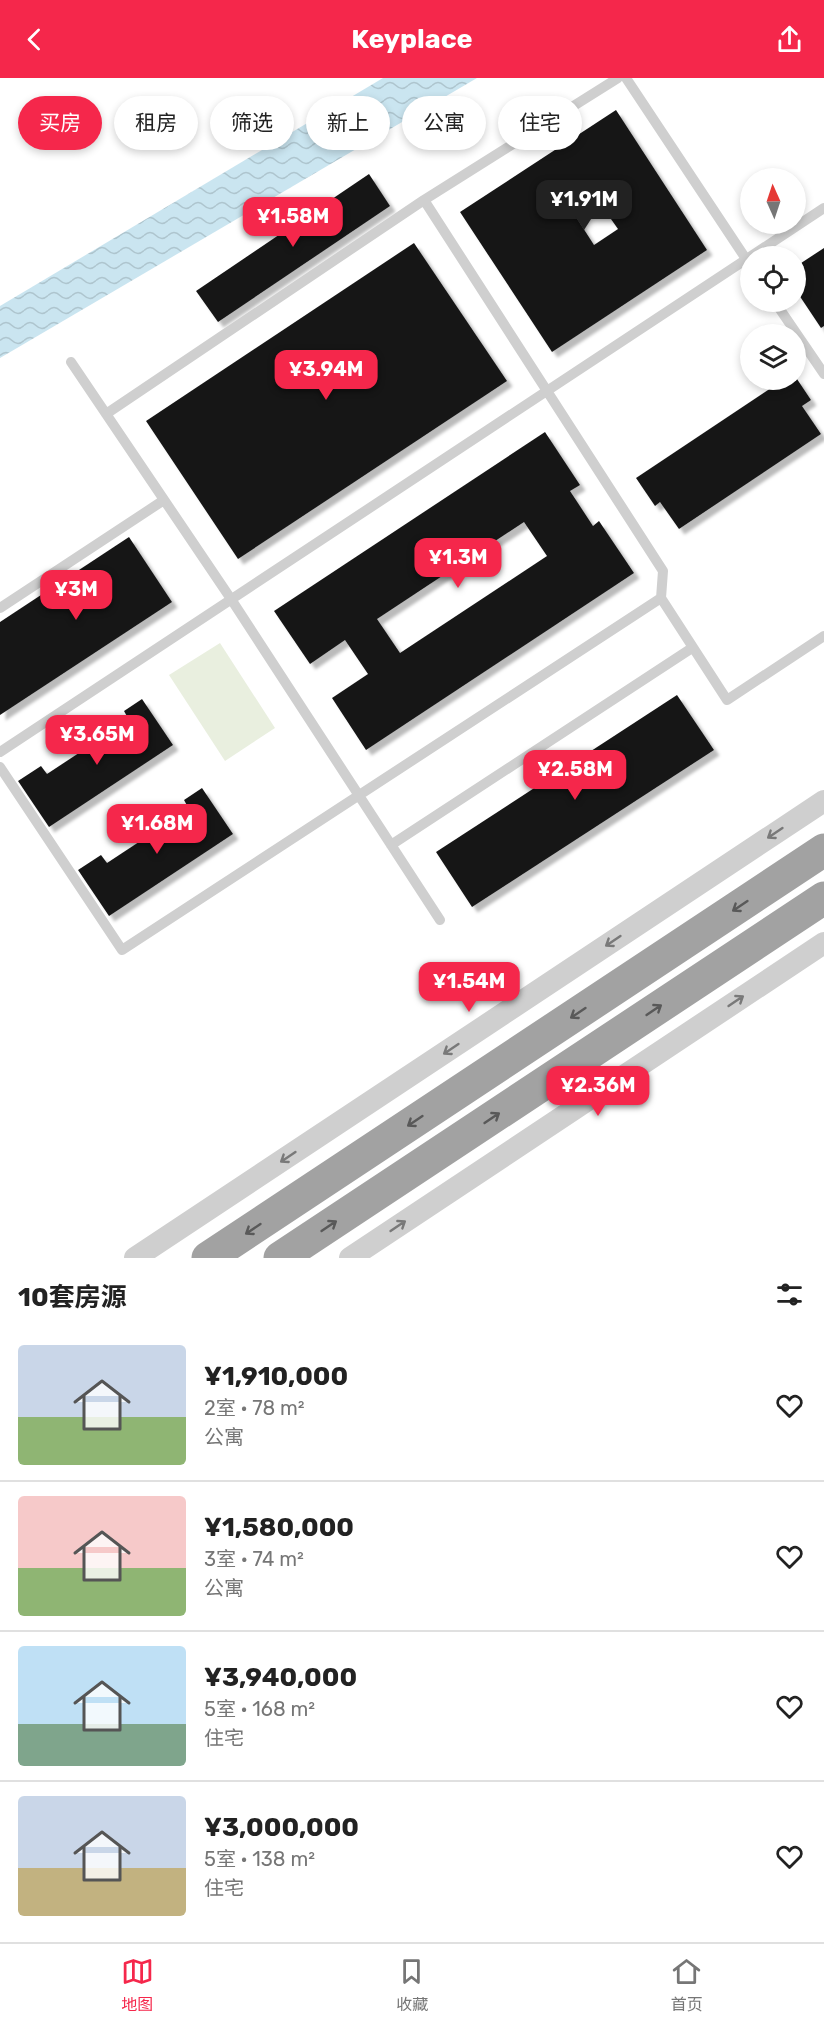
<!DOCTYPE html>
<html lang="zh">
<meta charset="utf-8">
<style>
:root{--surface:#fff;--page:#f6f6f6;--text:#222;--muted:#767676;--line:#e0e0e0;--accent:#f5274b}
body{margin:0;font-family:Rubik,"Noto Sans SC",sans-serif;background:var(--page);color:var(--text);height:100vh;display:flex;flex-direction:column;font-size:22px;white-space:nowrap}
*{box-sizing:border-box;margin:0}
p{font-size:20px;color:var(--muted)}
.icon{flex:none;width:33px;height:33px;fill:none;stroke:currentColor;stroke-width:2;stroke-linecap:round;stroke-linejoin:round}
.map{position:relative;height:1180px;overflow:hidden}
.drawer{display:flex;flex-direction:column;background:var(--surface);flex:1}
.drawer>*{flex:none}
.banner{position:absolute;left:18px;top:18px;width:789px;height:54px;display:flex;gap:12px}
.needle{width:39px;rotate:357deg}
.buttons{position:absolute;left:740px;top:90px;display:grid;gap:12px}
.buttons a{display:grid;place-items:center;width:66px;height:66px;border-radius:50%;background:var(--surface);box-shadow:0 3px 9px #0003;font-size:30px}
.price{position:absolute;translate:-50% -51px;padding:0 14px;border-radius:12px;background:var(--accent);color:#fff;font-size:20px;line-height:39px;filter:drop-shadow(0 2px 3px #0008)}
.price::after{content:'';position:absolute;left:50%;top:36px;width:18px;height:14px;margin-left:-9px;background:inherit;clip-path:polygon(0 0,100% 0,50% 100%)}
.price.current{background:#222;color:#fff}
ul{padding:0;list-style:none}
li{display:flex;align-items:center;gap:18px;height:150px;padding:0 18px}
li+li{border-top:2px solid var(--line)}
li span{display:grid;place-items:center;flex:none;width:168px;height:120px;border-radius:6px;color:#555}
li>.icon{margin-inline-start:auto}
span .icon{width:72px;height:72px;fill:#fffc;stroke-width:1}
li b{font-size:26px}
h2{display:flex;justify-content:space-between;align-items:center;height:72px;padding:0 18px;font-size:26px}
.pill{padding:0 21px;border-radius:27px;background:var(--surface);box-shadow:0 3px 9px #0003;font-size:21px;line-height:54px}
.pill.current{background:var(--accent);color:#fff}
header{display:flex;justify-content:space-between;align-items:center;height:78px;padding:0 18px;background:var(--accent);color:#fff;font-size:27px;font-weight:700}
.dock{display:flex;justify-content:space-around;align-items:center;height:84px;border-top:2px solid var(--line);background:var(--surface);font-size:16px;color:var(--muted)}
.dock a{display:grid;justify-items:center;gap:3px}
.dock .current{color:var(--accent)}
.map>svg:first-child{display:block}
.garden{fill:#e9efdf}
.water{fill:url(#water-waves)}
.building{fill:#191919;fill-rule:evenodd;filter:url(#shadow)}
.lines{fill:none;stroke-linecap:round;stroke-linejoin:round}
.service{stroke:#cfcfcf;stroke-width:10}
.minor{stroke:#cfcfcf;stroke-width:22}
.trunk{stroke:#a2a2a2;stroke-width:33}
.oneway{stroke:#797979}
.oneway2{stroke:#595959}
</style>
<header><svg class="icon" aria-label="back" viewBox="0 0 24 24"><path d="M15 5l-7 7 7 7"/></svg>Keyplace<svg class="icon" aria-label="share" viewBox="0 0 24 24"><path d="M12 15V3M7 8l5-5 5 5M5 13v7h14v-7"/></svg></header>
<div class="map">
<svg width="824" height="1180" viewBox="0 0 824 1180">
<defs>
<pattern id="water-waves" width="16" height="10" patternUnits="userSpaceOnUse" patternTransform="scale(1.5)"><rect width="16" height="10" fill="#cae5f0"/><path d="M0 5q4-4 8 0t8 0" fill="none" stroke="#aec5ce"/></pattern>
<filter id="shadow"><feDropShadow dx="5.5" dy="5.5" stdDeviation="1.5" flood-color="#0004"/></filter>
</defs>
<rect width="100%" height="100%" fill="#fff"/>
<!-- garden -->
<path class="garden" d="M220,565L275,650L225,683L169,597Z"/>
<!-- water -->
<path class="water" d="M383,0H477L0,280V228Z"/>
<!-- building -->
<path class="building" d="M616,32L707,172L552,274L460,134ZM599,124L618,151L594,167L576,139Z
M369,96L390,128L218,244L196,213Z
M414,165L507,303L238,481L146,343Z
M824,170V248L821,250L795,211V189Z
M795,298L811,322L802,328L821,356L679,451L660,424L655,428L636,400L783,302H795Z
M545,354L580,407L570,413L593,448L599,443L634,495L366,672L332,620L368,596L345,562L310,586L274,533ZM524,444L547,478L400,575L377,541Z
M129,459L172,524L0,637V544Z
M677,617L714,672L472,829L436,774Z
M142,621L173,667L49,749L18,703L41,688L47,696L129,642L124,633Z
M202,710L233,756L109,838L78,792L101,777L107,785L189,731L184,722Z"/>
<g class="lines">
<!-- service -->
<path class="service" d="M626,0L750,187
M424,122L663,493L661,520L727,622L824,558
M775,224L824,296
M71,284L231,521L440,842
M106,336L424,122L618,0
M0,530L164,422
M0,674L824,130
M0,689L122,872L661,520
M391,767L692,570"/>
<!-- minor -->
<path class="minor" d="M135,1180L824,723
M350,1180L824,865"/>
<!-- trunk -->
<path class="trunk" d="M208,1180L824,772
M280,1180L824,820"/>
</g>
<!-- one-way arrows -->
<defs><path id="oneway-shaft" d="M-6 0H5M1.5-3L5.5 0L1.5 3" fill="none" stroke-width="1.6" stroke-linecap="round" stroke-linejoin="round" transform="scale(1.5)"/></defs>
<g class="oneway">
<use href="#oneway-shaft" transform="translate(775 755) rotate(146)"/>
<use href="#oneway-shaft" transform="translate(613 863) rotate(146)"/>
<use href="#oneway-shaft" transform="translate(736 923) rotate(-34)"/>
<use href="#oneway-shaft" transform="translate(451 971) rotate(146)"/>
<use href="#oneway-shaft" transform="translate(288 1079) rotate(146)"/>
<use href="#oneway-shaft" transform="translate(398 1148) rotate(-34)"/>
</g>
<g class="oneway2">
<use href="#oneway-shaft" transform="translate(740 828) rotate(146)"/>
<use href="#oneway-shaft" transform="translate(654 932) rotate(-34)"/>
<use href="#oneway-shaft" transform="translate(578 935) rotate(146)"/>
<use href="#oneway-shaft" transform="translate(492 1040) rotate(-34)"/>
<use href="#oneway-shaft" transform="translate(415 1043) rotate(146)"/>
<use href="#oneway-shaft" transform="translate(329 1148) rotate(-34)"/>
<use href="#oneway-shaft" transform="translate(253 1151) rotate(146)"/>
</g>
</svg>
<div class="buttons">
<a><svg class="needle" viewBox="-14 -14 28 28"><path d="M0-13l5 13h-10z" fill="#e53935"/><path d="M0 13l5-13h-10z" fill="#767676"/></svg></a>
<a><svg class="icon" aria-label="locate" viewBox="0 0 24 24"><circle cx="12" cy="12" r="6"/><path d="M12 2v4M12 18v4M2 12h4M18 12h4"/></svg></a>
<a><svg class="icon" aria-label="layers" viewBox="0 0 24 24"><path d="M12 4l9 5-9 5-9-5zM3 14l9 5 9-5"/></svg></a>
</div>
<b class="price current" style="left:584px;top:153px">¥1.91M</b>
<b class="price" style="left:293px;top:170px">¥1.58M</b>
<b class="price" style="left:326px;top:323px">¥3.94M</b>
<b class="price" style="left:458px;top:511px">¥1.3M</b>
<b class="price" style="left:76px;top:543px">¥3M</b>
<b class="price" style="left:97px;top:688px">¥3.65M</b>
<b class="price" style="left:575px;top:723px">¥2.58M</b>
<b class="price" style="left:157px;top:777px">¥1.68M</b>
<b class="price" style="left:469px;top:935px">¥1.54M</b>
<b class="price" style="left:598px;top:1039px">¥2.36M</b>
<div class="banner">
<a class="pill current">买房</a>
<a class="pill">租房</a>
<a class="pill">筛选</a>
<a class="pill">新上</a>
<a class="pill">公寓</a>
<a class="pill">住宅</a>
</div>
</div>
<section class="drawer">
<h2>10套房源<svg class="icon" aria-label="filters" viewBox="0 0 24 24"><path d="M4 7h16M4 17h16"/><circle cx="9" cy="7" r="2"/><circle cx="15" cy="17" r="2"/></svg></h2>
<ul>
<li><span style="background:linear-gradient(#c9d6e8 60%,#8fb573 0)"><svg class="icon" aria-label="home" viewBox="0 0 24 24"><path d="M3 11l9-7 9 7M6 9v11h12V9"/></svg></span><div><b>¥1,910,000</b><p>2室 · 78 m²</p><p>公寓</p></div><svg class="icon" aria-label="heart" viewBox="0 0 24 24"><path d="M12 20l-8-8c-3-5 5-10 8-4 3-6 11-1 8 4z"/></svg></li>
<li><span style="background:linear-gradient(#f6c9c9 60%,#8fb573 0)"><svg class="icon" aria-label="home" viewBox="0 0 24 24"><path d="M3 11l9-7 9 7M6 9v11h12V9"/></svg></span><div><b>¥1,580,000</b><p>3室 · 74 m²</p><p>公寓</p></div><svg class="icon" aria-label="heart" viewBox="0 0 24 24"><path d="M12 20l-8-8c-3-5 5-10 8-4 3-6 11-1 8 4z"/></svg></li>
<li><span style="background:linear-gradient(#bfe0f5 65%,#7fa58c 0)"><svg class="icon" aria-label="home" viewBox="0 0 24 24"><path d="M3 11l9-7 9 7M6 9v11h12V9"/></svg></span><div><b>¥3,940,000</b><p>5室 · 168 m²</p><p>住宅</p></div><svg class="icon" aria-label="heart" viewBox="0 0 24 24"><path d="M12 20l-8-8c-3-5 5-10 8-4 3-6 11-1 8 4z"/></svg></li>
<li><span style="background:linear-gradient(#c9d6e8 60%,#c2b280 0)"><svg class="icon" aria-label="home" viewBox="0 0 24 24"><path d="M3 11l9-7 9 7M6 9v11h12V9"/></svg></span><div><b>¥3,000,000</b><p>5室 · 138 m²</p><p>住宅</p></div><svg class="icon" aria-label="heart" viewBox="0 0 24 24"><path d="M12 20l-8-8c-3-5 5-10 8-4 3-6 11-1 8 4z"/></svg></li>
</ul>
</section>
<nav class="dock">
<a class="current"><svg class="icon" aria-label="map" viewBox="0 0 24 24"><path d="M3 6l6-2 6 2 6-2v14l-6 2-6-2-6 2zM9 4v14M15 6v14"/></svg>地图</a>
<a><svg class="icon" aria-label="saved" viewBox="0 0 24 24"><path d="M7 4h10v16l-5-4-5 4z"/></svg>收藏</a>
<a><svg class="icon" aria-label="home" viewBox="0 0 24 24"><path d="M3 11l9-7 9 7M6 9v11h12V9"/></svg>首页</a>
</nav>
